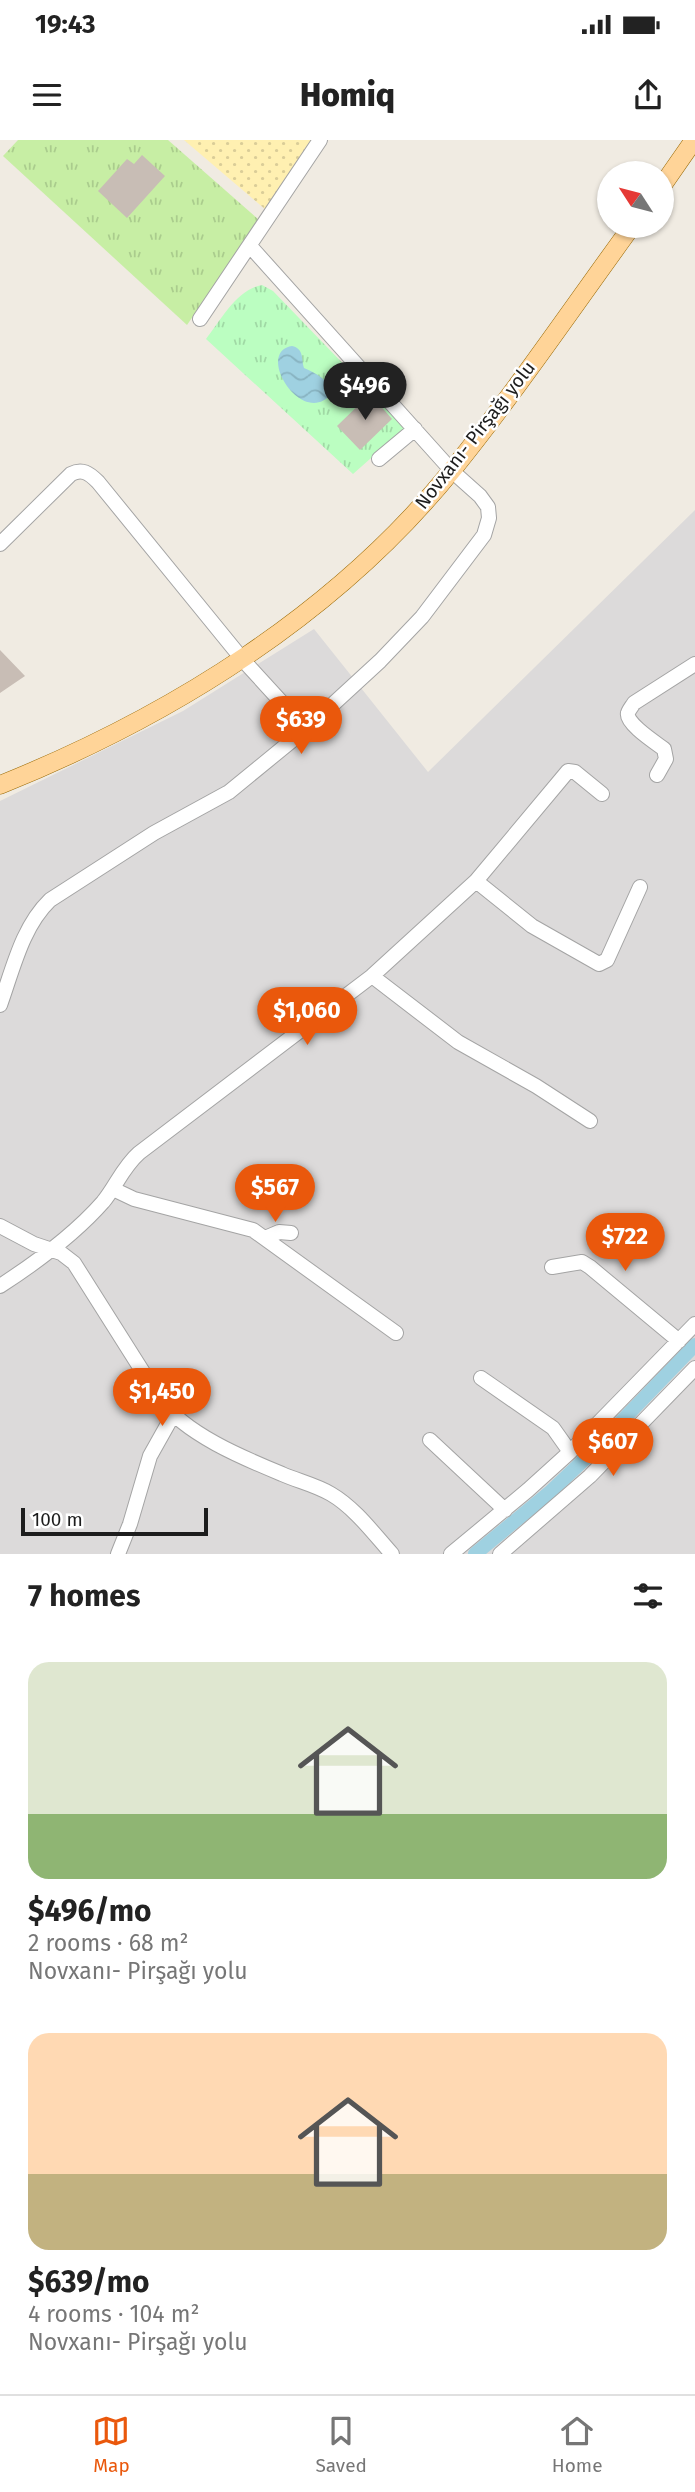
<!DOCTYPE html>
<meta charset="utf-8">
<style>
:root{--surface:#fff;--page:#f2f2f2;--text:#222;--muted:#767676;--line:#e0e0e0;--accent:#ea580c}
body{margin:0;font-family:"Fira Sans",sans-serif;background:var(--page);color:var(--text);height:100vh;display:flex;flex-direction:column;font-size:26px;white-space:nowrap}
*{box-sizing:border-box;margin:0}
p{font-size:23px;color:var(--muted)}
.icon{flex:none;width:38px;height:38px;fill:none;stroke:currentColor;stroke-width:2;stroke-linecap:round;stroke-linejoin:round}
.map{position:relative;height:1414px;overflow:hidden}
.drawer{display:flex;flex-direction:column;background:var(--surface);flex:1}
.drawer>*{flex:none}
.needle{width:46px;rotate:306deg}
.fabs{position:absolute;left:597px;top:21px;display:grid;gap:14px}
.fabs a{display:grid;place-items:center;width:77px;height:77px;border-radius:50%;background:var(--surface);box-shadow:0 2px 5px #0004;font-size:35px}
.scale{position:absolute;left:21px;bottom:18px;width:187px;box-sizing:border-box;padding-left:7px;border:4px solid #1d1d1d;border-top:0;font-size:19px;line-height:24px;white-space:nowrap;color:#1d1d1d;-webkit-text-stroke:5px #fff;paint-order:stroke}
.price{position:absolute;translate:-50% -60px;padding:0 16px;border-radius:24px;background:var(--accent);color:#fff;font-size:23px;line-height:46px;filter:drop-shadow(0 2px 4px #0008)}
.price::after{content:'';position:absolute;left:50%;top:42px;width:21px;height:16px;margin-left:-10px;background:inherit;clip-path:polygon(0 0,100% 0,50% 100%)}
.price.active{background:#222;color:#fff}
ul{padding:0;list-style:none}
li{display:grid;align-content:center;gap:14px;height:371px;padding:0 28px}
li span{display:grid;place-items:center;height:217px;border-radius:21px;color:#555}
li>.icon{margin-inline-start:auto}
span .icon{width:126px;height:126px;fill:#fffc;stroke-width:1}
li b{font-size:30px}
h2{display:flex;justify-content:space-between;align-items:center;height:84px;padding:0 28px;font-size:30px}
.status{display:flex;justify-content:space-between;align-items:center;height:49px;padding:0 35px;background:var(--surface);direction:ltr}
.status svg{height:19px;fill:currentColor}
header{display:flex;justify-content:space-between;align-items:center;height:91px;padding:0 28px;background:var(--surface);font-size:32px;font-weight:800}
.dock{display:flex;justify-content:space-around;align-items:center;height:98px;border-top:2px solid var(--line);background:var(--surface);font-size:19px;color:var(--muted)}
.dock a{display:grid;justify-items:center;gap:4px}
.dock .active{color:var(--accent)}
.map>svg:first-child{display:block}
.residential{fill:#dcdada}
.grass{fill:url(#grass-tufts)}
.sand{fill:url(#sand-dots)}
.park{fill:url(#park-tufts)}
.water{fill:url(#water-waves)}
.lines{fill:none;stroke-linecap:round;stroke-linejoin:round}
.canal{stroke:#9fd1e1;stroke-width:14}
.building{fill:#c8bdb5}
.minor-casing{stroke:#a4a4a4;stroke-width:16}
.major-casing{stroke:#976700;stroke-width:19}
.minor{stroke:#fff;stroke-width:14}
.major{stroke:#ffd498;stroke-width:18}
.labels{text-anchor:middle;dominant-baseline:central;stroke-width:5;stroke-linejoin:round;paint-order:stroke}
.street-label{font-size:19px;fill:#1d1d1d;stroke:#fff}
</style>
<div class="status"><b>19:43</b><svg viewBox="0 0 49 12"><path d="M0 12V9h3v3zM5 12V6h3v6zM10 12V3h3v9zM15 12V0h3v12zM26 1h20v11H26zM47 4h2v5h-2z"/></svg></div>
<header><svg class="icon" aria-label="menu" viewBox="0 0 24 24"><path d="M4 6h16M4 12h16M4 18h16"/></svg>Homiq<svg class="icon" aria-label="share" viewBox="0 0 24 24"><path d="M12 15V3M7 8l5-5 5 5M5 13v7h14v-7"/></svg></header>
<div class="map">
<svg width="695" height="1414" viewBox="0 0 695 1414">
<defs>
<pattern id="grass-tufts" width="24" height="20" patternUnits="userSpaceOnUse" patternTransform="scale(1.75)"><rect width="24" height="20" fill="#c7eea4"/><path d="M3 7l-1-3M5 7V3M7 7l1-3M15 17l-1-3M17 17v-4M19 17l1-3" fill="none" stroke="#aacc8d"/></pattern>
<pattern id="sand-dots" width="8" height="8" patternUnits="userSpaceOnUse" patternTransform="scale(1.75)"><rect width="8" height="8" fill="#fff0b1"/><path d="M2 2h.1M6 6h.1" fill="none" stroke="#dacd98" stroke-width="1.8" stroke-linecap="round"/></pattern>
<pattern id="park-tufts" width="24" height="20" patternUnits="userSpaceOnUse" patternTransform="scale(1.75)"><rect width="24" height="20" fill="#bbfec1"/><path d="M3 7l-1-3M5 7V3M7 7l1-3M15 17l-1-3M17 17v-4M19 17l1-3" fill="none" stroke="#a0d9a5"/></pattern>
<pattern id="water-waves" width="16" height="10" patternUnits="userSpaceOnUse" patternTransform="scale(1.75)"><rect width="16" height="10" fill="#9fd1e1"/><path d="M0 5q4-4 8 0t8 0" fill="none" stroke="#88b3c1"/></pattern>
</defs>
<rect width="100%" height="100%" fill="#f0ebe2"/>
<!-- residential -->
<path class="residential" d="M695,370V1414H0V661L183,571L314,489L428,632Z"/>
<!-- grass -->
<path class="grass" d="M18,0H168L259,80L187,185L3,16Z"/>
<!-- sand -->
<path class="sand" d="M184,0H312L266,70Z"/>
<!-- park -->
<path class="park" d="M262,145L273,151L405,288L353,334L206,199C221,180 237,149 262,145Z"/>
<!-- water -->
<path class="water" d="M292,206C304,209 301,217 304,228C316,233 329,240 332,253C303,290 254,212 292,206Z"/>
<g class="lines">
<!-- canal -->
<path class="canal" d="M475,1414L549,1353L587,1317L695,1205"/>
</g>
<!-- building -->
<path class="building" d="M142,15L165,36L127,78L98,51L127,19L134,24Z
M370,254L392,279L360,310L337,286Z
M0,510L25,536L0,553Z"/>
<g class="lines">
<defs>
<path id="minor" d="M200,179L320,0
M379,319L415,289
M0,404L71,334C82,328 89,333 98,342L243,520L306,589
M657,635L666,619L664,609C656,603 625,583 628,573C628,571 633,565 634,563L695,524
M476,741L532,786L599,824L607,820L640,747
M372,836L458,902L536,946L590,981
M0,865C13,829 22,787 50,760L154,693L229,652L306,589L380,521L422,477L484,395L489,378L488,367L480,356L452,331L250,106
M113,1049L134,1059L253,1090L396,1193
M0,1086L34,1104L61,1113L74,1123L160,1259C185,1294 243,1318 282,1334C298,1341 316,1345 331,1354C355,1368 374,1394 392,1414
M265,1098L279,1092L291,1093
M552,1127L582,1122L590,1127L679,1201
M0,1146C37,1122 74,1095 103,1062C116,1046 123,1027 139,1013L372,836L476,741L568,631L575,632L602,654
M481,1238L553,1288L570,1312
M430,1300L505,1370
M118,1414L130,1384L150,1316L173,1275
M451,1414L528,1350L570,1312L695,1184
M500,1414L590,1336L695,1228"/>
<path id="major" d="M662,46L694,0
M0,645C171,576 336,474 453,329C516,251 573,167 632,86"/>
</defs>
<!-- minor casing -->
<use href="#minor" class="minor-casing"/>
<!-- major casing -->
<use href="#major" class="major-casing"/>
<!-- minor -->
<use href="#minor" class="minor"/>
<!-- major -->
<use href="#major" class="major"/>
</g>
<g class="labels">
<!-- street labels -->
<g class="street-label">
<text transform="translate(475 295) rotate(-52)">Novxanı- Pirşağı yolu</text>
</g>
</g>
</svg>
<div class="fabs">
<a><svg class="needle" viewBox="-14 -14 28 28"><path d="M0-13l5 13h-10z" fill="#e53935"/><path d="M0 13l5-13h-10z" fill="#767676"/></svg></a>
</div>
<div class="scale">100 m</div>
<b class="price active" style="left:365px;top:282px">$496</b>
<b class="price" style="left:301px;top:616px">$639</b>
<b class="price" style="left:307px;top:907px">$1,060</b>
<b class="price" style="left:275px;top:1084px">$567</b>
<b class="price" style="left:625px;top:1133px">$722</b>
<b class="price" style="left:162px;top:1288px">$1,450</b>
<b class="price" style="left:613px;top:1338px">$607</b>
</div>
<section class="drawer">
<h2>7 homes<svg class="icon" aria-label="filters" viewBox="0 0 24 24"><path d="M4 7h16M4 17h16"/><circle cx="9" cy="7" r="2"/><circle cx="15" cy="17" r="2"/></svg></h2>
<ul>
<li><span style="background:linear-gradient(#dfe7d0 70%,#8fb573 0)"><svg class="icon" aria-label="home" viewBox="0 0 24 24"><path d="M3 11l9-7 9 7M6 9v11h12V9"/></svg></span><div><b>$496/mo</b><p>2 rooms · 68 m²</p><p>Novxanı- Pirşağı yolu</p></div></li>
<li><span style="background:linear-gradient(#ffd9b3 65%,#c2b280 0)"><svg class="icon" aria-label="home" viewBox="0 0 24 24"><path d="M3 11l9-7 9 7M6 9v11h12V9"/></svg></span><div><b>$639/mo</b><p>4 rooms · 104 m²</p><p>Novxanı- Pirşağı yolu</p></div></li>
</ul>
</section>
<nav class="dock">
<a class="active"><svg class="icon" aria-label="map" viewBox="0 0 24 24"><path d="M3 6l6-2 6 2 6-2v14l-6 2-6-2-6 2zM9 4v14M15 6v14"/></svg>Map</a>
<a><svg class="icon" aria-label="saved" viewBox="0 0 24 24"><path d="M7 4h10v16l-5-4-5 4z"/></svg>Saved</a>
<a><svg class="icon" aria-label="home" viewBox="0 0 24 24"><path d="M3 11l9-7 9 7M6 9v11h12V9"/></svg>Home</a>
</nav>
